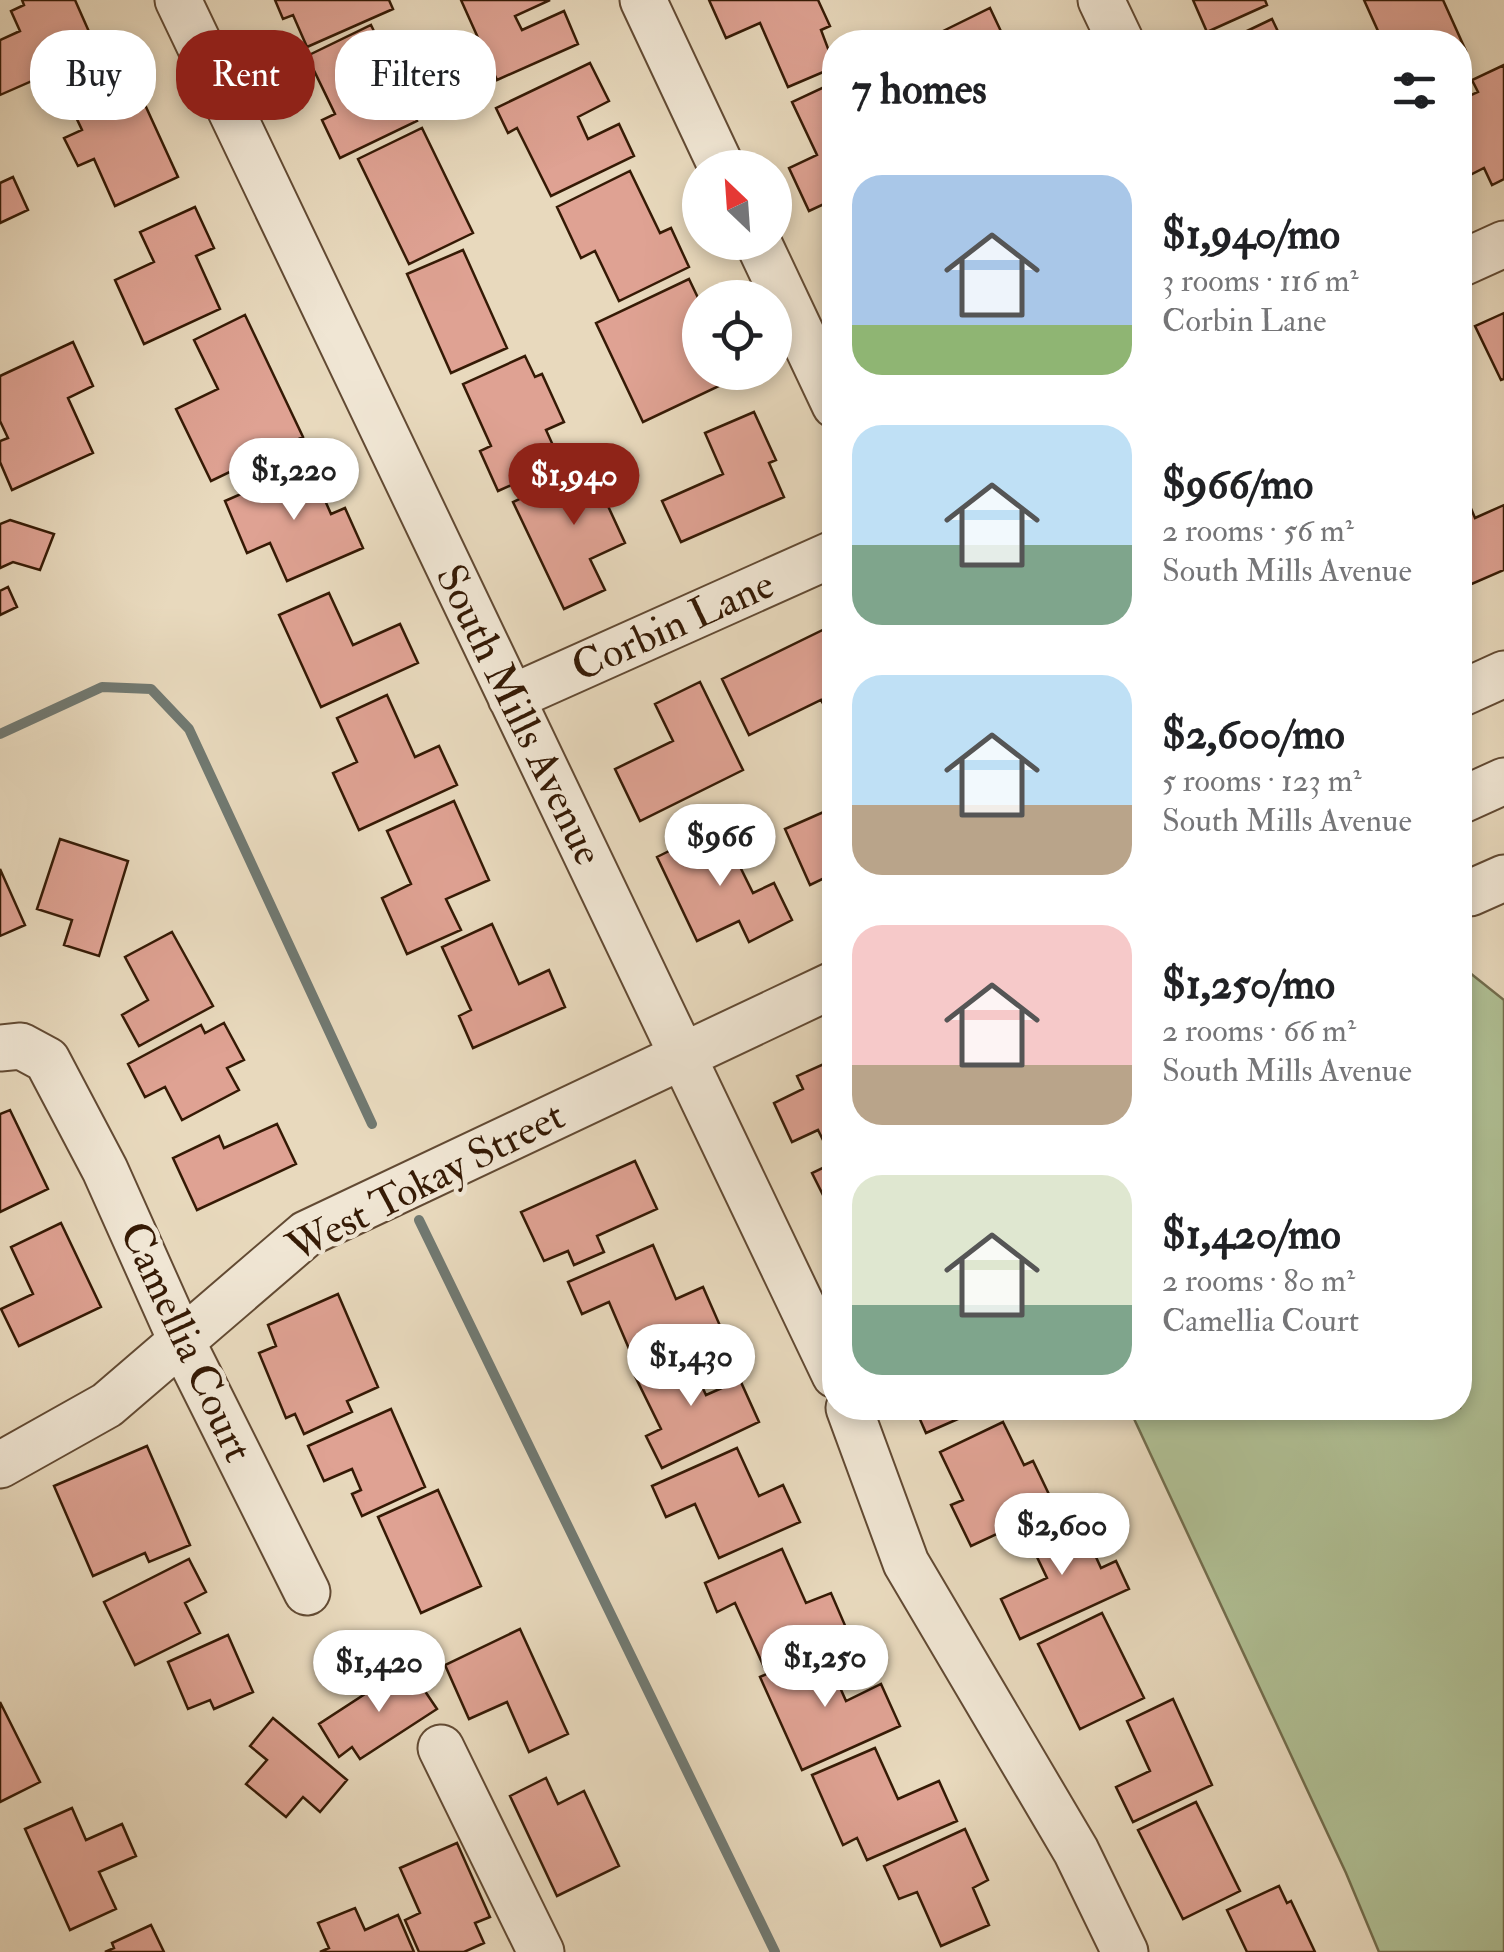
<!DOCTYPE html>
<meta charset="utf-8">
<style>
:root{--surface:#fff;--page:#f2f2f2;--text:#202124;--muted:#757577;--accent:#8f2418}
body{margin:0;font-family:"IM FELL Double Pica",serif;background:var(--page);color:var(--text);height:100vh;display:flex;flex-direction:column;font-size:38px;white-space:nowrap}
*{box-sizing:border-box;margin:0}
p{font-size:32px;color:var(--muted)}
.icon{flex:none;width:55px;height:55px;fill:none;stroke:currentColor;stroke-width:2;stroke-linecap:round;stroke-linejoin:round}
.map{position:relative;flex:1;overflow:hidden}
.side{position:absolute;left:822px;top:30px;width:650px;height:1390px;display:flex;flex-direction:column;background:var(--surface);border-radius:40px;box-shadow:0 5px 15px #0003}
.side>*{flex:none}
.guide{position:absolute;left:30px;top:30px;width:642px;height:90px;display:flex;gap:20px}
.needle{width:65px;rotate:335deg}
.tools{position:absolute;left:682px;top:150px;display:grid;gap:20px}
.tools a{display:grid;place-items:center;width:110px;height:110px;border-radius:50%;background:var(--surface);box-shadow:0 5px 15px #0003;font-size:50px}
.price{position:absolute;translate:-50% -85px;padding:0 22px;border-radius:35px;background:#fff;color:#222;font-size:32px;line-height:65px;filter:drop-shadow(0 2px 5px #0008)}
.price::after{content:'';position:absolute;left:50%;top:60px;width:30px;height:22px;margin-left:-15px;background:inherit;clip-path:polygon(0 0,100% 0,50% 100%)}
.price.current{background:var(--accent);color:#fff}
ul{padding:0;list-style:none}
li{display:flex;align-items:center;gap:30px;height:250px;padding:0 30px}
li span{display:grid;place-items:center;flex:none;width:280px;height:200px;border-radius:30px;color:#555}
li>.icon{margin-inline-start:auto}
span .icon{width:120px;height:120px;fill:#fffc;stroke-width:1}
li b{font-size:42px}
h2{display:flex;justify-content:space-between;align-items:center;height:120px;padding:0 30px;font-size:42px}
.chip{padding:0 35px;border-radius:40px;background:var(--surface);box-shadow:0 5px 15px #0003;font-size:35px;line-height:90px}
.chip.current{background:var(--accent);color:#fff}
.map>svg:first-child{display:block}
.green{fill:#b0c095;stroke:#726d4d;stroke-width:2.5}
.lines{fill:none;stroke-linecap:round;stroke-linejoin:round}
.stream{stroke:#717971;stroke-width:10}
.building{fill:#dfa293;stroke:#351a05;stroke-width:2.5}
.minor-casing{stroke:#624a33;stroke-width:49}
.minor{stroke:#f0e6d4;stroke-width:45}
.labels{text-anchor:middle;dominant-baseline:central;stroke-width:9;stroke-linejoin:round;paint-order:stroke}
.street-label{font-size:42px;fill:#351a05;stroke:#f0e6d4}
</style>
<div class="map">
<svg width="1504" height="1952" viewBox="0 0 1504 1952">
<rect width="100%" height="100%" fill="#e8d9bd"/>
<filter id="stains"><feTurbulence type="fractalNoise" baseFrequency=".002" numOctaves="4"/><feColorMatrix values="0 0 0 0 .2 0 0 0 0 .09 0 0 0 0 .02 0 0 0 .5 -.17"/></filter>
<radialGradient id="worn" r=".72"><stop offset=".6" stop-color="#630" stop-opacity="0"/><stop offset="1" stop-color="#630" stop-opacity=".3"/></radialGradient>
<!-- green -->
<path class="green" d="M1460,965L1504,1000V1952H1379L1346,1873L1129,1408H1460Z"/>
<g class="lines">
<!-- stream -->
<path class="stream" d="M0,734L102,687L151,689L189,729L372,1124
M419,1220L775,1952"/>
</g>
<!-- building -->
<path class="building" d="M22,0H75L98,52L0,95V40L20,31L11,11L24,5Z
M275,0H389L393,9L307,47L293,15L283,19Z
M461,0H550L515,16L522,30L564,11L578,44L497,80Z
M709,0H818L830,26L821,30L835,67L788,87L760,23L726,38Z
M1193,0H1265L1267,5L1207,32Z
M1364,0H1443L1466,51L1460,54V42H1403L1399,35L1383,42Z
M990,8L1006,42H938L935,35Z
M1272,19L1283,42H1224Z
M371,25L417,121L340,158L322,120L335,114L307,56Z
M125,61L178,177L115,206L94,159L78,166L64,138L82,130L59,81L99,63L103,71Z
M590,63L609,101L578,117L588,139L619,124L634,156L551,196L517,128L508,133L496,108Z
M1504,65V179L1492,185L1484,168L1468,176L1460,158V100L1478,92L1472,80Z
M835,82V199L809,211L789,168L817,155L792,102Z
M422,128L473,233L409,264L358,159Z
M630,171L660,233L671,228L689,267L619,301L595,251L581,258L557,207Z
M13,177L28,210L0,223V183Z
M195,207L214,248L196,256L220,309L144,344L115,280L154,262L140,232Z
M463,250L507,348L451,373L407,274Z
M689,279L700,302V372H733L736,378L643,422L596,323Z
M1504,313V379L1501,380L1475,326Z
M245,315L303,437L211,481L176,409L218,389L194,340Z
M73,342L93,386L68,398L93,453L12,490L0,462V441L8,438L0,421V376Z
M525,356L535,377L542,374L564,422L546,430L561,463L498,491L480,451L491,446L463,384Z
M754,412L776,460L769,463L784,497L681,542L662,501L723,474L705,433Z
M614,454L627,481L602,493L625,543L590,559L605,590L564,609L513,502Z
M309,464L331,514L345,508L363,548L287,581L270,543L247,553L225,501Z
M1467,499L1475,518L1504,505V570L1460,589V502Z
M10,520L54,534L40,570L13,562L0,568V524Z
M8,587L17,607L0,615V591Z
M329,593L353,645L400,624L418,663L321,707L279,615Z
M835,624V724L821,700L749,735L722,679Z
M700,682L743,770L640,821L615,769L673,741L655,704Z
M387,695L415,757L439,746L457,785L359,830L333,773L357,762L337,718Z
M454,801L489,880L446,899L461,930L407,954L382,898L411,884L387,831Z
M835,807V873L810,885L785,829Z
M720,826L753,893L774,883L792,920L749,942L739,921L697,941L657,857Z
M60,839L128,861L99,956L64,945L72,920L37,909Z
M0,869L25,925L0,936Z
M492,924L519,984L549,970L565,1007L473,1048L459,1016L471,1010L442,947Z
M172,932L213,1006L139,1046L122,1015L148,1000L125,957Z
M224,1023L244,1060L227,1068L239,1090L182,1120L165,1087L145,1097L128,1064L201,1025L205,1033Z
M835,1059V1139L825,1144L818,1130L792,1142L774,1103L803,1089L797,1076Z
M10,1110L48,1189L0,1212V1114Z
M277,1124L296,1164L197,1210L173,1158L219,1136L224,1148Z
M635,1161L657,1209L597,1236L604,1252L574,1265L568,1251L544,1261L521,1212Z
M835,1162V1209L831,1211L812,1173Z
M61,1223L101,1307L19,1346L1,1309L33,1294L11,1247Z
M653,1245L676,1299L703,1287L721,1328L636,1365L609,1302L582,1314L568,1282Z
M338,1294L378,1387L347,1401L352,1412L304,1434L295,1414L286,1418L259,1353L276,1346L268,1325Z
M685,1350L706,1395L740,1380L759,1422L662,1468L646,1436L661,1429L634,1374Z
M915,1408H983L926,1433Z
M391,1409L425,1487L362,1516L352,1494L361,1490L352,1469L324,1481L308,1446Z
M1003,1422L1024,1465L1033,1461L1055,1507L971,1546L951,1505L963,1500L940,1452Z
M147,1446L190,1545L149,1562L145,1553L93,1576L54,1486Z
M737,1448L759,1496L783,1485L800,1522L719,1558L695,1504L666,1517L652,1486Z
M438,1490L481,1586L421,1613L378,1517Z
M1075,1511L1101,1568L1116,1561L1129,1589L1020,1639L1001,1599L1047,1578L1026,1534Z
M782,1549L806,1603L831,1593L847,1630L764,1667L735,1603L717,1612L705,1583Z
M189,1559L206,1592L185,1603L200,1633L135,1665L104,1602Z
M1102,1613L1144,1698L1080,1729L1038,1644Z
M520,1629L568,1734L529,1752L507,1702L469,1719L445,1665Z
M228,1635L253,1692L214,1709L210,1700L188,1709L168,1662Z
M823,1649L846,1701L881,1684L900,1726L802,1770L760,1677Z
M408,1666L437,1709L360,1759L352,1747L339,1757L319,1724Z
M1173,1699L1212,1785L1133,1822L1116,1787L1150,1771L1127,1721Z
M0,1702L40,1782L0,1802Z
M273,1718L347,1780L320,1812L303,1797L286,1817L246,1784L267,1760L250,1746Z
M875,1748L898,1799L939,1781L957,1821L867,1860L857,1838L843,1845L812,1775Z
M546,1778L558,1804L584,1791L619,1866L557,1896L510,1796Z
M1196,1802L1240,1891L1183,1919L1138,1830Z
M72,1808L86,1840L122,1824L136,1856L99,1872L116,1909L70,1930L25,1829Z
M965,1829L988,1880L973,1888L989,1925L941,1946L917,1892L899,1899L884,1866Z
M457,1843L490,1917L475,1923L484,1943L464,1952H419L405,1920L420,1913L400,1868Z
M1279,1886L1287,1903L1291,1901L1315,1952H1247L1227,1910Z
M355,1908L365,1930L398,1915L414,1952H320L329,1948L318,1923Z
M151,1925L164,1952H105L114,1948L112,1943Z"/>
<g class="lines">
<defs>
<path id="minor" d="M178,0L835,1375
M643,0L722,168
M1101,0L1121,42
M758,242L835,405
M1460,264L1504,244
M1460,694L1504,674
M511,698L835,553
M1460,801L1504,781
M1460,890L1470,893L1504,878
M0,1048L21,1046L47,1060L105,1170L181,1340L307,1592
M849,1408L906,1563L1076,1851L1125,1952
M0,1465L107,1405L306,1234L835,984
M441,1748L541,1952"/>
</defs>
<!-- minor casing -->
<use href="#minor" class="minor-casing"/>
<!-- minor -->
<use href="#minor" class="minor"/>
</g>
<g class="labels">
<!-- street labels -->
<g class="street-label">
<text transform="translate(673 626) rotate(-24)">Corbin Lane</text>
<text transform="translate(519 715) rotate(64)">South Mills Avenue</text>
<text transform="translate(426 1182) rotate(-27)">West Tokay Street</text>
<text transform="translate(186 1342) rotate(65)">Camellia Court</text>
</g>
</g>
<rect width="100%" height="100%" filter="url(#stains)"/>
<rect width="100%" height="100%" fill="url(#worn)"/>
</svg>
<div class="tools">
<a><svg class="needle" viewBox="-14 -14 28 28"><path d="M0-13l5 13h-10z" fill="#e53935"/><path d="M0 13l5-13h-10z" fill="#757577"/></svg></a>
<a><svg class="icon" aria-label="locate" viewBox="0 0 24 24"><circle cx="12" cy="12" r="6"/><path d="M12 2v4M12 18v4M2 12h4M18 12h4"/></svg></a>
</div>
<b class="price" style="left:294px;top:523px">$1,220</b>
<b class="price current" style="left:574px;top:528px">$1,940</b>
<b class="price" style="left:720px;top:889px">$966</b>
<b class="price" style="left:691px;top:1409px">$1,430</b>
<b class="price" style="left:1062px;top:1578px">$2,600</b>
<b class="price" style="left:825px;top:1710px">$1,250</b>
<b class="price" style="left:379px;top:1715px">$1,420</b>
<div class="guide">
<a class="chip">Buy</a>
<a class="chip current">Rent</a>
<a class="chip">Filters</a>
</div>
<section class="side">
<h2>7 homes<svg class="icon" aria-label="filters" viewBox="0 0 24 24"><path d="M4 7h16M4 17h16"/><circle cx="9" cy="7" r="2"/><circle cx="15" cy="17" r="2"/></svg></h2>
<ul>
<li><span style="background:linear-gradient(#a9c7e8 75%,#8fb573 0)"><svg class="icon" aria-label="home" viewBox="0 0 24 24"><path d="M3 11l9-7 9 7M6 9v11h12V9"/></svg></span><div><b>$1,940/mo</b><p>3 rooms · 116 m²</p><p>Corbin Lane</p></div></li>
<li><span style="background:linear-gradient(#bfe0f5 60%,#7fa58c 0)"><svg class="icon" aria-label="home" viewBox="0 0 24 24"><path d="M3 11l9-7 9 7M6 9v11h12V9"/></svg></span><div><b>$966/mo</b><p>2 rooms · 56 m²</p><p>South Mills Avenue</p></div></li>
<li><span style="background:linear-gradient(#bfe0f5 65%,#b9a48a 0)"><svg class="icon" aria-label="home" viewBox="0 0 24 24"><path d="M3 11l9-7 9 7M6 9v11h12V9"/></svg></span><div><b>$2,600/mo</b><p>5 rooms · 123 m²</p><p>South Mills Avenue</p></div></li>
<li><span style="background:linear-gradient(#f6c9c9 70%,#b9a48a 0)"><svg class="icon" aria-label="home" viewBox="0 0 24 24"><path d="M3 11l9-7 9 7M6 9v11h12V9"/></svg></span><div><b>$1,250/mo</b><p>2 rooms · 66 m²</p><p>South Mills Avenue</p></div></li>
<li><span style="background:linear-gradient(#dfe7d0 65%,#7fa58c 0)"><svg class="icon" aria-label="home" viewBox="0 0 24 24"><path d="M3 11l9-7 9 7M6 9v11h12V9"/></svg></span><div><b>$1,420/mo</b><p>2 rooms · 80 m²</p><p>Camellia Court</p></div></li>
</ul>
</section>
</div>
